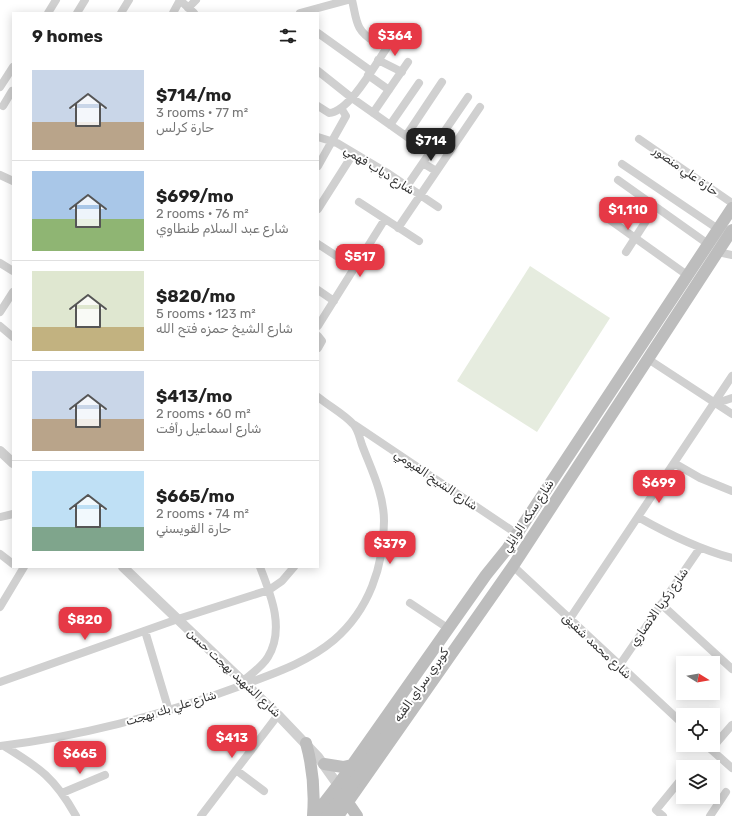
<!DOCTYPE html>
<meta charset="utf-8">
<style>
:root{--surface:#fff;--page:#f2f2f2;--text:#222;--muted:#767676;--line:#e0e0e0;--accent:#e63946}
body{margin:0;font-family:Rubik,Vazirmatn,sans-serif;background:var(--page);color:var(--text);height:100vh;display:flex;flex-direction:column;font-size:15px;white-space:nowrap}
*{box-sizing:border-box;margin:0}
p{font-size:13px;color:var(--muted)}
.icon{flex:none;width:22px;height:22px;fill:none;stroke:currentColor;stroke-width:2;stroke-linecap:round;stroke-linejoin:round}
.map{position:relative;flex:1;overflow:hidden}
.drawer{position:absolute;left:12px;top:12px;width:307px;height:556px;display:flex;flex-direction:column;background:var(--surface);border-radius:0px;box-shadow:0 2px 10px #0003}
.drawer>*{flex:none}
.needle{width:26px;rotate:101deg}
.tools{position:absolute;left:676px;top:656px;display:grid;gap:8px}
.tools a{display:grid;place-items:center;width:44px;height:44px;border-radius:0px;background:var(--surface);box-shadow:0 2px 10px #0003;font-size:20px}
.price{position:absolute;translate:-50% -34px;padding:0 9px;border-radius:8px;background:var(--accent);color:#fff;font-size:13px;line-height:26px;filter:drop-shadow(0 1px 2px #0008)}
.price::after{content:'';position:absolute;left:50%;top:24px;width:12px;height:9px;margin-left:-6px;background:inherit;clip-path:polygon(0 0,100% 0,50% 100%)}
.price.current{background:#222;color:#fff}
ul{padding:0;list-style:none}
li{display:flex;align-items:center;gap:12px;height:100px;padding:0 20px}
li+li{border-top:1px solid var(--line)}
li span{display:grid;place-items:center;flex:none;width:112px;height:80px;border-radius:0px;color:#555}
li>.icon{margin-inline-start:auto}
span .icon{width:48px;height:48px;fill:#fffc;stroke-width:1}
li b{font-size:17px}
h2{display:flex;justify-content:space-between;align-items:center;height:48px;padding:0 20px;font-size:17px}
.map>svg:first-child{display:block}
.grass{fill:#e6ecdf}
.lines{fill:none;stroke-linecap:round;stroke-linejoin:round}
.minor{stroke:#d0d0d0;stroke-width:8}
.tertiary{stroke:#d0d0d0;stroke-width:10}
.secondary{stroke:#bdbdbd;stroke-width:12}
.secondary-bridge{stroke:#bdbdbd;stroke-width:12}
.labels{text-anchor:middle;dominant-baseline:central;stroke-width:4;stroke-linejoin:round;paint-order:stroke}
.street-label{font-size:12px;fill:#333;stroke:#fff}
</style>
<div class="map">
<svg width="732" height="816" viewBox="0 0 732 816">
<rect width="100%" height="100%" fill="#fff"/>
<!-- grass -->
<path class="grass" d="M530,266L610,318L537,432L457,381Z"/>
<g class="lines">
<!-- minor -->
<path class="minor" d="M180,0L194,13
M352,0C357,21 355,30 375,42
M188,8L196,0
M48,13L56,0
M77,13L85,0
M121,13L129,0
M173,13L180,0
M300,13L348,0
M318,33L371,71
M378,60L402,72
M318,71L352,98L430,153
M368,75L389,90
M0,87L13,67
M3,106L12,91
M318,106L329,113C349,112 375,65 386,49
M373,113L408,62
M390,125L419,83
M406,136L442,82
M318,137L337,143L389,174L438,207
M639,139L732,203
M423,163L436,171
M622,164L718,229
M318,166L346,116L341,108
M0,175L13,181
M618,180L708,244
M407,186L468,97
M359,202L419,241
M318,209L353,154
M603,215L687,275
M398,228L480,107
M318,244L355,268
M626,252L646,221
M718,252L732,255
M0,263L13,271
M318,290L334,301
M0,312L13,292
M0,326L13,337
M318,326L385,219
M318,336L322,341L318,348
M648,359L732,414
M714,404L732,398
M355,425L517,534
M674,463L700,478L732,491
M0,517L13,514
M638,517C668,534 698,549 732,558
M0,554L13,564
M513,566L683,724
M410,603L449,629
M661,604L732,669
M0,607L24,567
M569,620L732,376
M145,631L169,711
M619,666L700,548
M243,681C251,674 262,667 268,657C285,629 271,595 260,567
M0,682L178,619L269,590L282,581L294,567
M706,745L732,768
M0,746C83,736 165,714 243,685C275,673 308,662 334,640C369,610 384,566 384,521C384,494 371,469 362,445C360,439 358,429 353,424C344,414 329,406 318,397
M4,746C40,768 55,778 76,816
M711,749L732,725
M236,770L264,791
M62,793L105,775
M711,797L719,802
M201,816L278,715
M663,816L656,810L683,777
M710,816L726,792"/>
<!-- tertiary -->
<path class="tertiary" d="M0,451L13,463
M123,567L278,715L318,757L338,785"/>
<!-- secondary -->
<path class="secondary" d="M306,743C313,768 315,790 313,816
M324,764L343,767L352,765
M344,797L357,816
M314,816L338,785L486,575L507,549L732,208
M338,816L513,566L732,230"/>
<!-- secondary-bridge -->
<path class="secondary-bridge" d="M327,816L349,789L403,712"/>
</g>
<g class="labels">
<!-- street labels -->
<g class="street-label">
<text transform="translate(379 170) rotate(32)">شارع دياب فهمي</text>
<text transform="translate(686 171) rotate(35)">حارة علي منصور</text>
<text transform="translate(436 480) rotate(34)">شارع الشيخ الفيومي</text>
<text transform="translate(528 516) rotate(-57)">شارع سكه الوايلي</text>
<text transform="translate(659 607) rotate(-55)">شارع زكريا الانصاري</text>
<text transform="translate(597 646) rotate(43)">شارع محمد شفيق</text>
<text transform="translate(234 673) rotate(43)">شارع الشهيد بهجت حسن</text>
<text transform="translate(421 685) rotate(-55)">كوبري سراي القبه</text>
<text transform="translate(171 708) rotate(-17)">شارع علي بك بهجت</text>
</g>
</g>
</svg>
<div class="tools">
<a><svg class="needle" viewBox="-14 -14 28 28"><path d="M0-13l5 13h-10z" fill="#e53935"/><path d="M0 13l5-13h-10z" fill="#767676"/></svg></a>
<a><svg class="icon" aria-label="locate" viewBox="0 0 24 24"><circle cx="12" cy="12" r="6"/><path d="M12 2v4M12 18v4M2 12h4M18 12h4"/></svg></a>
<a><svg class="icon" aria-label="layers" viewBox="0 0 24 24"><path d="M12 4l9 5-9 5-9-5zM3 14l9 5 9-5"/></svg></a>
</div>
<b class="price" style="left:395px;top:57px">$364</b>
<b class="price current" style="left:431px;top:162px">$714</b>
<b class="price" style="left:628px;top:231px">$1,110</b>
<b class="price" style="left:360px;top:278px">$517</b>
<b class="price" style="left:659px;top:504px">$699</b>
<b class="price" style="left:390px;top:565px">$379</b>
<b class="price" style="left:85px;top:641px">$820</b>
<b class="price" style="left:232px;top:759px">$413</b>
<b class="price" style="left:80px;top:775px">$665</b>
<section class="drawer">
<h2>9 homes<svg class="icon" aria-label="filters" viewBox="0 0 24 24"><path d="M4 7h16M4 17h16"/><circle cx="9" cy="7" r="2"/><circle cx="15" cy="17" r="2"/></svg></h2>
<ul>
<li><span style="background:linear-gradient(#c9d6e8 65%,#b9a48a 0)"><svg class="icon" aria-label="home" viewBox="0 0 24 24"><path d="M3 11l9-7 9 7M6 9v11h12V9"/></svg></span><div><b>$714/mo</b><p>3 rooms · 77 m²</p><p>حارة كرلس</p></div></li>
<li><span style="background:linear-gradient(#a9c7e8 60%,#8fb573 0)"><svg class="icon" aria-label="home" viewBox="0 0 24 24"><path d="M3 11l9-7 9 7M6 9v11h12V9"/></svg></span><div><b>$699/mo</b><p>2 rooms · 76 m²</p><p>شارع عبد السلام طنطاوي</p></div></li>
<li><span style="background:linear-gradient(#dfe7d0 70%,#c2b280 0)"><svg class="icon" aria-label="home" viewBox="0 0 24 24"><path d="M3 11l9-7 9 7M6 9v11h12V9"/></svg></span><div><b>$820/mo</b><p>5 rooms · 123 m²</p><p>شارع الشيخ حمزه فتح الله</p></div></li>
<li><span style="background:linear-gradient(#c9d6e8 60%,#b9a48a 0)"><svg class="icon" aria-label="home" viewBox="0 0 24 24"><path d="M3 11l9-7 9 7M6 9v11h12V9"/></svg></span><div><b>$413/mo</b><p>2 rooms · 60 m²</p><p>شارع اسماعيل رأفت</p></div></li>
<li><span style="background:linear-gradient(#bfe0f5 70%,#7fa58c 0)"><svg class="icon" aria-label="home" viewBox="0 0 24 24"><path d="M3 11l9-7 9 7M6 9v11h12V9"/></svg></span><div><b>$665/mo</b><p>2 rooms · 74 m²</p><p>حارة القويسني</p></div></li>
</ul>
</section>
</div>
